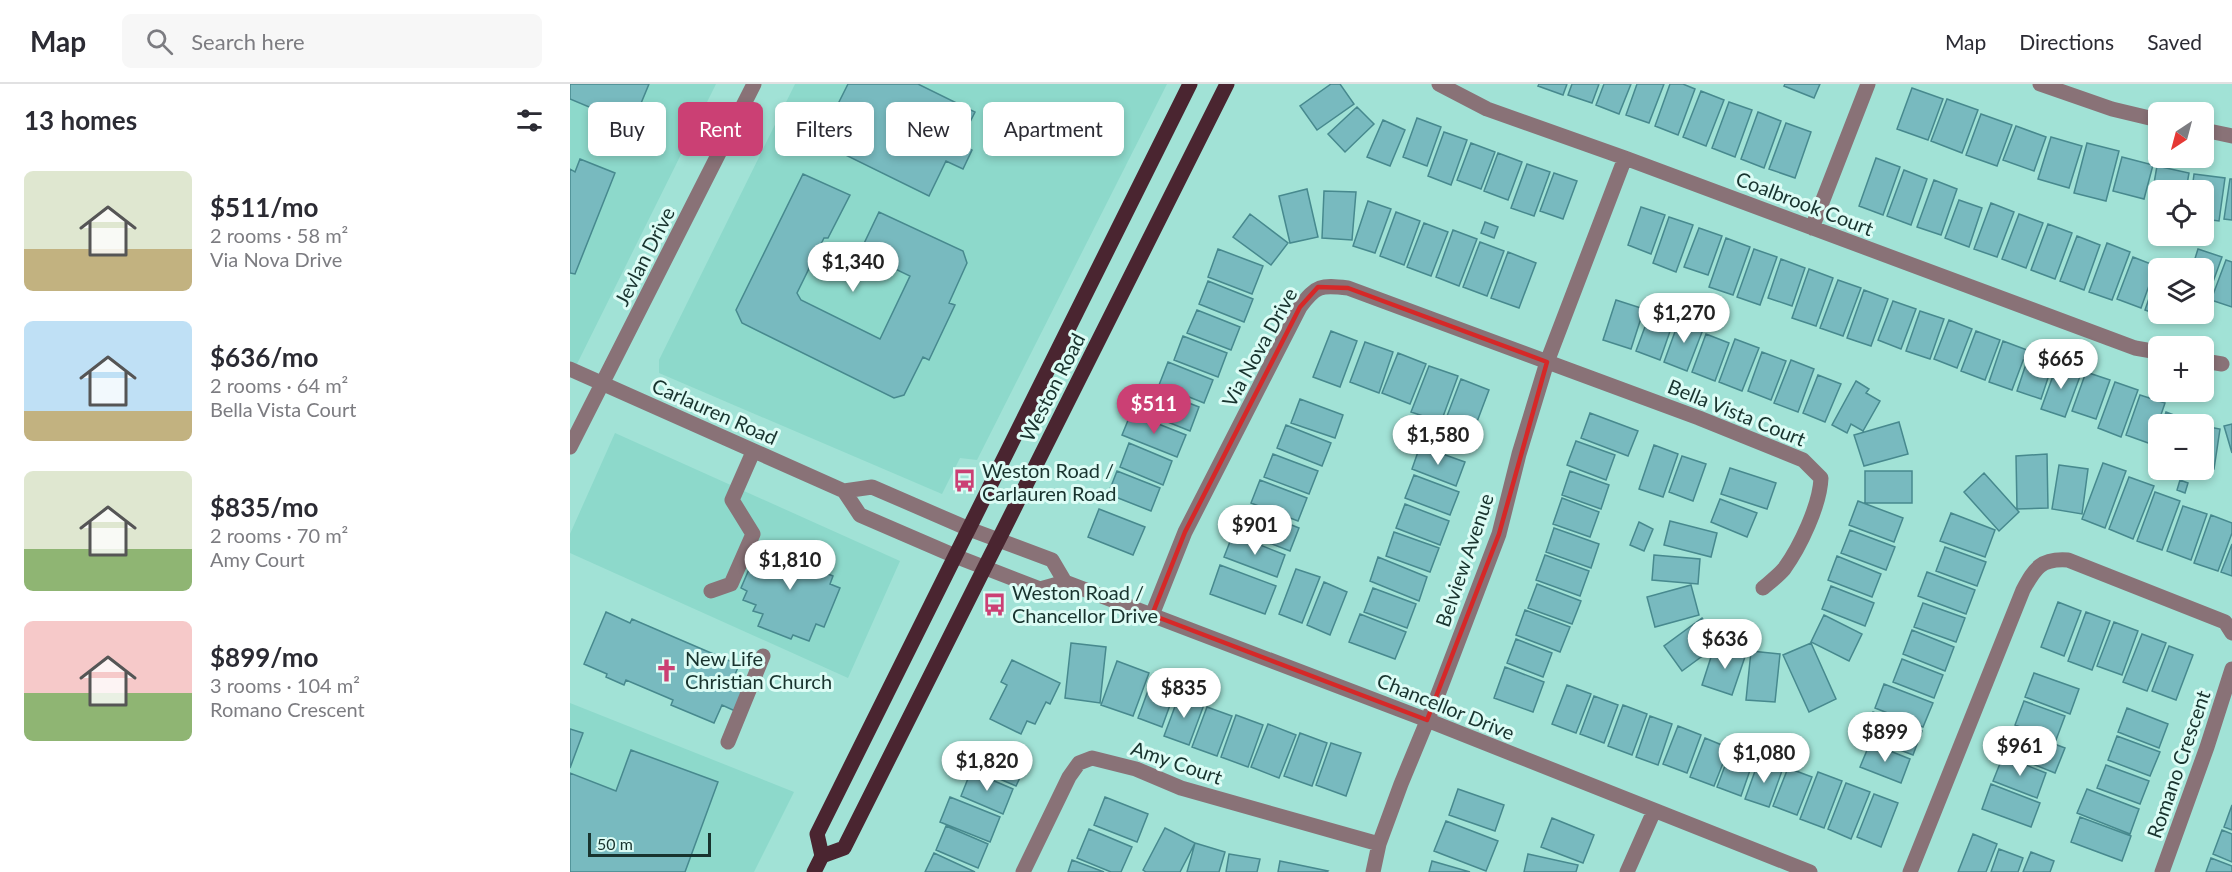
<!DOCTYPE html>
<meta charset="utf-8">
<style>
:root{--surface:#fff;--page:#f7f7f7;--text:#2b2b33;--muted:#7c7c81;--line:#e1e1e2;--accent:#cb4074}
body{margin:0;font-family:Lato,sans-serif;background:var(--page);color:var(--text);height:100vh;display:flex;flex-direction:column;font-size:22px;white-space:nowrap}
*{box-sizing:border-box;margin:0}
p{font-size:20px;color:var(--muted)}
.icon{flex:none;width:33px;height:33px;fill:none;stroke:currentColor;stroke-width:2;stroke-linecap:round;stroke-linejoin:round}
.map{position:relative;flex:1;overflow:hidden}
.sheet{display:flex;flex-direction:column;background:var(--surface);width:570px}
.sheet>*{flex:none}
.banner{position:absolute;left:18px;top:18px;width:570px;height:54px;display:flex;gap:12px}
.needle{width:39px;rotate:216deg}
.buttons{position:absolute;left:1578px;top:18px;display:grid;gap:12px}
.buttons a{display:grid;place-items:center;width:66px;height:66px;border-radius:9px;background:var(--surface);box-shadow:0 3px 9px #0003;font-size:30px}
.scale{position:absolute;left:18px;bottom:15px;width:123px;box-sizing:border-box;padding-left:6px;border:3px solid #18332e;border-top:0;font-size:16px;line-height:21px;white-space:nowrap;color:#18332e;-webkit-text-stroke:4px #dcfcf5;paint-order:stroke}
.price{position:absolute;translate:-50% -51px;padding:0 14px;border-radius:21px;background:#fff;color:#222;font-size:20px;line-height:39px;filter:drop-shadow(0 2px 3px #0008)}
.price::after{content:'';position:absolute;left:50%;top:36px;width:18px;height:14px;margin-left:-9px;background:inherit;clip-path:polygon(0 0,100% 0,50% 100%)}
.price.on{background:var(--accent);color:#fff}
ul{padding:0;list-style:none}
li{display:flex;align-items:center;gap:18px;height:150px;padding:0 24px}
li span{display:grid;place-items:center;flex:none;width:168px;height:120px;border-radius:9px;color:#555}
li>.icon{margin-inline-start:auto}
span .icon{width:72px;height:72px;fill:#fffc;stroke-width:1}
li b{font-size:26px}
h2{display:flex;justify-content:space-between;align-items:center;height:72px;padding:0 24px;font-size:26px}
.tag{padding:0 21px;border-radius:9px;background:var(--surface);box-shadow:0 3px 9px #0003;font-size:21px;line-height:54px}
.tag.on{background:var(--accent);color:#fff}
header{display:flex;align-items:center;gap:36px;box-sizing:border-box;height:84px;padding:0 30px;background:var(--surface);border-bottom:2px solid var(--line)}
header strong{font-size:28px}
nav{display:flex;gap:33px;margin-inline-start:auto;font-size:21px}
.search{width:420px;height:54px;background:var(--page);display:flex;align-items:center;gap:15px;box-sizing:border-box;padding:0 21px;border-radius:9px;color:var(--muted);font-size:22px}
main{display:flex;flex:1;min-height:0}
.map>svg:first-child{display:block}
.built{fill:#8dd9cb}
.building{fill:#78babf;stroke:#47898e;stroke-width:1.5}
.lines{fill:none;stroke-linecap:round;stroke-linejoin:round}
.minor{stroke:#897277;stroke-width:15}
.major{stroke:#4a2530;stroke-width:15}
.marked{fill:none;stroke:#d62828;stroke-width:4.5;stroke-linejoin:round}
.labels{text-anchor:middle;dominant-baseline:central;stroke-width:6;stroke-linejoin:round;paint-order:stroke}
.street-label{font-size:20px;fill:#18332e;stroke:#dcfcf5}
.poi-label{font-size:20px;fill:#18332e;stroke:#dcfcf5;text-anchor:start}
</style>
<header>
<strong>Map</strong>
<div class="search"><svg class="icon" aria-label="search" viewBox="0 0 24 24"><circle cx="10" cy="10" r="6"/><path d="M15 15l6 6"/></svg>Search here</div>
<nav><a>Map</a><a>Directions</a><a>Saved</a></nav>
</header>
<main>
<section class="sheet">
<h2>13 homes<svg class="icon" aria-label="filters" viewBox="0 0 24 24"><path d="M4 7h16M4 17h16"/><circle cx="9" cy="7" r="2"/><circle cx="15" cy="17" r="2"/></svg></h2>
<ul>
<li><span style="background:linear-gradient(#dfe7d0 65%,#c2b280 0)"><svg class="icon" aria-label="home" viewBox="0 0 24 24"><path d="M3 11l9-7 9 7M6 9v11h12V9"/></svg></span><div><b>$511/mo</b><p>2 rooms · 58 m²</p><p>Via Nova Drive</p></div></li>
<li><span style="background:linear-gradient(#bfe0f5 75%,#c2b280 0)"><svg class="icon" aria-label="home" viewBox="0 0 24 24"><path d="M3 11l9-7 9 7M6 9v11h12V9"/></svg></span><div><b>$636/mo</b><p>2 rooms · 64 m²</p><p>Bella Vista Court</p></div></li>
<li><span style="background:linear-gradient(#dfe7d0 65%,#8fb573 0)"><svg class="icon" aria-label="home" viewBox="0 0 24 24"><path d="M3 11l9-7 9 7M6 9v11h12V9"/></svg></span><div><b>$835/mo</b><p>2 rooms · 70 m²</p><p>Amy Court</p></div></li>
<li><span style="background:linear-gradient(#f6c9c9 60%,#8fb573 0)"><svg class="icon" aria-label="home" viewBox="0 0 24 24"><path d="M3 11l9-7 9 7M6 9v11h12V9"/></svg></span><div><b>$899/mo</b><p>3 rooms · 104 m²</p><p>Romano Crescent</p></div></li>
</ul>
</section>
<div class="map">
<svg width="1662" height="788" viewBox="0 0 1662 788">
<rect width="100%" height="100%" fill="#a1e2d6"/>
<!-- built -->
<path class="built" d="M0,0H146L0,294Z
M225,0H597L407,376L390,374L372,410L89,289V276Z
M45,349L330,477L278,594L0,469V450Z
M0,619L224,708L184,788H0Z"/>
<!-- building -->
<path class="building" d="M0,0H79L62,41L0,15Z
M278,0H348L405,28L389,60L402,66L393,85L376,77L359,112L249,58Z
M761,0H770L784,20L747,46L730,22Z
M969,0H997L993,11L968,2Z
M1002,0H1029L1022,19L998,11Z
M1034,0H1061L1049,30L1026,21Z
M1067,0H1094L1079,39L1056,31Z
M1100,0H1113L1125,5L1108,51L1085,42Z
M1215,0H1250L1244,14L1214,2Z
M1342,4L1373,15L1358,56L1327,45Z
M1131,7L1154,16L1136,62L1113,53Z
M1377,15L1408,26L1392,69L1361,57Z
M1159,18L1182,26L1165,73L1142,64Z
M787,23L804,40L775,68L758,50Z
M1188,28L1211,37L1194,84L1171,75Z
M1411,30L1442,41L1427,82L1396,71Z
M847,34L871,43L857,82L833,73Z
M813,36L835,46L820,82L797,73Z
M1216,39L1241,48L1225,94L1199,85Z
M1446,42L1476,53L1464,87L1433,76Z
M874,48L897,56L881,101L858,92Z
M1481,53L1512,62L1499,104L1468,95Z
M901,59L925,68L911,105L887,96Z
M1517,59L1549,67L1536,117L1504,109Z
M928,69L952,78L938,116L914,107Z
M1552,73L1583,81L1574,115L1543,107Z
M1306,74L1330,83L1313,131L1289,122Z
M10,75L45,89L5,190L0,189V85L5,88Z
M957,80L980,88L964,132L941,124Z
M1587,82L1619,89L1616,106H1588V123L1580,122Z
M1334,86L1357,95L1341,141L1317,132Z
M984,89L1007,97L993,135L970,127Z
M233,90L280,111L258,154H254L227,209L231,216L310,255L340,192L290,168L309,128L393,167L397,179L379,219L385,221L359,276L353,273L334,311L324,314L172,239L166,226Z
M1624,90L1655,94L1649,137L1634,135V106H1622Z
M1660,95H1662V136L1654,135Z
M1364,96L1387,105L1371,151L1347,143Z
M737,105L748,153L720,159L709,112Z
M754,107L786,108L782,156L752,154Z
M1389,116L1412,124L1399,163L1375,154Z
M798,117L821,125L805,169L783,162Z
M1421,119L1444,128L1427,173L1404,165Z
M1071,123L1095,131L1081,170L1058,161Z
M826,128L850,137L834,181L810,172Z
M680,130L718,159L701,181L663,153Z
M1449,130L1473,139L1456,184L1432,175Z
M1099,133L1123,141L1106,188L1083,179Z
M915,138L928,143L924,154L911,149Z
M854,139L878,148L861,192L837,183Z
M1478,140L1502,149L1485,195L1461,186Z
M1129,144L1152,152L1138,191L1114,183Z
M883,146L907,155L889,202L866,193Z
M1507,152L1530,161L1514,206L1490,197Z
M1156,154L1180,163L1163,211L1139,203Z
M910,158L934,167L917,212L893,203Z
M1537,159L1560,168L1542,216L1519,208Z
M648,165L693,182L682,210L638,193Z
M1184,165L1207,173L1190,221L1167,213Z
M1628,165L1652,173L1635,220L1634,184H1622Z
M938,168L966,179L949,224L921,214Z
M1563,173L1586,182L1571,224L1547,215Z
M1211,175L1235,184L1222,222L1198,214Z
M1656,176L1662,178V223L1641,216Z
M1239,185L1263,194L1246,242L1222,234Z
M1588,188V230H1600L1598,234L1575,226Z
M1268,196L1291,204L1273,252L1250,244Z
M638,197L683,215L674,238L629,220Z
M1294,206L1318,215L1301,262L1277,254Z
M1046,216L1074,225L1061,265L1033,256Z
M1323,217L1346,225L1331,265L1308,256Z
M1082,224L1105,233L1090,276L1066,267Z
M627,226L670,243L661,266L617,249Z
M1350,227L1374,235L1360,275L1336,267Z
M1110,234L1134,243L1117,287L1094,278Z
M1379,236L1402,245L1387,284L1364,275Z
M761,247L787,257L770,303L743,293Z
M1406,247L1430,256L1415,296L1391,287Z
M1136,250L1159,259L1145,297L1122,288Z
M613,252L657,269L648,293L604,276Z
M1165,255L1189,264L1172,307L1149,298Z
M1433,257L1457,266L1442,306L1419,298Z
M795,258L823,268L809,309L780,298Z
M1192,268L1216,277L1201,316L1178,307Z
M1460,268L1484,276L1471,315L1447,307Z
M828,269L856,280L840,320L812,309Z
M1221,276L1244,285L1228,328L1204,319Z
M598,278L643,296L634,319L589,301Z
M1488,278L1512,287L1495,333L1471,325Z
M859,282L888,292L871,338L841,328Z
M1516,288L1540,296L1526,335L1502,327Z
M1248,291L1271,300L1255,338L1233,329Z
M891,295L919,306L902,351L874,340Z
M1286,297L1299,305L1296,309L1310,317L1293,347L1281,340L1277,349L1262,341Z
M1545,298L1568,306L1551,353L1528,344Z
M583,305L629,323L620,347L573,328Z
M1570,311L1595,319L1581,360L1556,351Z
M730,315L773,331L765,354L721,339Z
M1596,328L1620,337L1618,340H1592Z
M561,329L616,351L607,373L552,351Z
M1020,329L1068,347L1058,372L1011,354Z
M1329,338L1338,370L1294,382L1284,351Z
M1662,340V369L1654,342Z
M716,341L761,359L752,382L707,364Z
M1634,342L1650,345L1644,385L1634,384Z
M1006,357L1045,371L1036,396L997,381Z
M559,359L602,377L593,401L550,383Z
M1084,361L1108,370L1093,413L1069,405Z
M850,362L895,378L886,402L842,385Z
M703,370L748,387L739,410L694,393Z
M1477,370L1478,424L1447,425L1446,372Z
M1112,372L1136,380L1123,417L1099,408Z
M1533,379L1556,387L1535,444L1512,435Z
M1489,381L1518,385L1512,430L1482,425Z
M1160,384L1206,399L1197,425L1151,410Z
M547,387L590,404L581,427L538,410Z
M1000,387L1039,401L1031,425L992,411Z
M1295,387H1342V419H1295Z
M1414,389L1449,428L1429,447L1394,408Z
M844,391L889,408L880,431L835,414Z
M1559,393L1584,402L1563,455L1539,445Z
M690,396L737,414L728,437L681,419Z
M1610,396L1618,399L1615,409L1607,406Z
M1585,408L1610,417L1592,466L1567,457Z
M992,414L1029,428L1020,453L983,440Z
M1150,415L1187,429L1177,453L1141,438Z
M1288,417L1333,434L1324,458L1279,441Z
M835,420L879,437L870,461L826,444Z
M1613,422L1637,430L1621,476L1597,467Z
M677,423L729,444L720,467L668,447Z
M529,425L575,443L563,471L518,453Z
M1381,429L1425,446L1415,473L1370,457Z
M1641,431L1662,439V449L1648,487L1624,479Z
M1100,437L1147,449L1141,473L1094,461Z
M1069,438L1083,445L1074,467L1060,461Z
M984,444L1029,460L1021,484L976,468Z
M1280,446L1325,463L1316,486L1271,469Z
M824,448L869,464L860,488L816,472Z
M663,450L715,471L707,493L654,473Z
M210,460L230,468L234,460L247,465L243,474L257,480L253,488L263,492L260,500L270,504L254,543L246,540L239,557L223,551L221,555L188,542L193,530L183,527L186,521L173,516L177,507L171,504L186,469L194,472L197,465L207,469Z
M1662,460V492L1651,488Z
M1375,463L1416,478L1407,502L1366,487Z
M975,471L1019,487L1010,512L966,496Z
M1084,471L1130,475L1128,500L1082,496Z
M1267,472L1311,490L1302,513L1258,496Z
M808,473L857,493L849,517L800,497Z
M650,481L706,502L695,530L640,510Z
M726,485L750,493L732,539L709,530Z
M1357,488L1405,506L1396,530L1348,512Z
M754,498L777,508L760,551L737,541Z
M967,500L1011,517L1002,540L958,524Z
M1121,501L1129,531L1085,543L1077,513Z
M1261,502L1304,519L1295,542L1252,525Z
M803,504L846,520L837,544L794,528Z
M1488,518L1511,527L1494,572L1471,563Z
M1353,519L1395,534L1386,558L1344,543Z
M955,526L1000,543L990,568L946,551Z
M36,528L60,539L62,535L169,581L161,600L174,606L165,627L152,621L144,639L101,621L103,616L56,596L54,601L36,593L37,590L14,580Z
M1516,528L1540,537L1522,586L1498,577Z
M790,530L836,548L825,575L779,558Z
M1254,531L1292,550L1279,577L1241,558Z
M1132,534L1150,559L1112,587L1094,562Z
M1544,538L1568,547L1552,591L1527,582Z
M1342,546L1384,563L1375,587L1333,570Z
M1572,550L1596,559L1577,607L1553,598Z
M946,555L982,569L973,593L937,579Z
M501,559L536,563L530,619L495,614Z
M1241,559L1266,615L1239,628L1213,571Z
M1161,561L1177,567L1162,611L1132,601L1142,570L1151,568L1158,571Z
M1599,562L1623,571L1606,616L1582,607Z
M1181,567L1210,570L1205,618L1176,616Z
M1332,575L1373,591L1364,614L1323,598Z
M442,576L490,599L480,620L476,618L465,640L457,637L451,650L420,635L437,601L431,598Z
M547,577L579,589L563,632L531,621Z
M935,583L974,598L963,628L924,614Z
M1464,589L1509,605L1500,630L1455,613Z
M583,593L607,602L592,643L568,634Z
M1314,600L1363,619L1353,643L1305,624Z
M997,601L1021,610L1006,649L982,640Z
M610,609L635,618L619,661L594,652Z
M1024,612L1048,621L1034,659L1010,650Z
M1454,617L1495,632L1486,656L1445,641Z
M1053,621L1077,630L1062,671L1038,662Z
M637,623L662,632L647,672L622,663Z
M1557,624L1598,640L1589,664L1548,648Z
M1303,628L1352,647L1343,671L1294,652Z
M666,631L693,641L678,683L651,673Z
M1080,632L1102,640L1088,681L1066,673Z
M698,640L726,651L709,694L681,683Z
M1108,642L1131,651L1117,689L1093,680Z
M1442,644L1495,664L1485,689L1433,668Z
M0,645L13,649L0,684Z
M730,649L757,659L742,702L714,692Z
M1547,652L1590,668L1580,692L1538,676Z
M1135,654L1159,664L1144,702L1120,693Z
M761,659L791,669L776,712L746,701Z
M1300,659L1340,675L1331,699L1290,683Z
M414,661L457,679L446,702L404,684Z
M1162,663L1185,672L1171,712L1147,703Z
M61,666L148,698L115,788H0V689L46,707Z
M1433,672L1476,689L1467,714L1423,697Z
M1189,676L1213,684L1199,723L1175,715Z
M1536,681L1579,697L1570,720L1527,704Z
M1218,684L1242,693L1227,731L1203,722Z
M401,687L443,705L433,730L391,712Z
M1248,688L1272,697L1254,744L1230,735Z
M1276,699L1300,708L1281,755L1258,745Z
M1421,700L1470,719L1461,743L1412,725Z
M888,705L934,721L925,747L879,731Z
M1517,705L1569,725L1560,750L1507,729Z
M1304,710L1328,719L1311,763L1287,753Z
M380,713L430,733L420,758L370,738Z
M535,713L578,730L567,758L524,741Z
M1662,721V746L1654,743Z
M1510,733L1561,752L1552,777L1501,758Z
M982,734L1024,751L1013,779L971,763Z
M876,737L928,757L916,787L864,767Z
M376,742L418,760L408,784L366,766Z
M595,744L625,759L610,788H576L573,786Z
M519,745L562,763L551,788H541L507,774Z
M1652,746L1662,750V778L1643,770Z
M1403,750L1427,760L1416,788H1388Z
M625,759L655,768L649,788H617Z
M1429,765L1453,774L1448,788H1421Z
M1461,768L1484,777L1480,788H1453Z
M364,769L405,788H355Z
M659,770L690,775L687,788H656Z
M958,770L1008,781L1006,788H954Z
M1641,774L1662,782V788H1636Z
M502,776L534,788H498Z
M710,777L758,787L757,788H708Z
M862,777L900,788H859Z"/>
<g class="lines">
<!-- minor -->
<path class="minor" d="M869,0L917,25L1055,74L1565,264L1588,268
M1470,0L1542,25L1588,36
M1634,46L1662,52
M1242,144L1298,0
M1634,277L1652,280
M0,285L274,407L302,403L399,445L482,476L495,498
M0,363L184,0
M274,407L290,431L385,472L470,505L495,498L857,636L1240,788
M141,507L161,500L183,450L162,416L183,368
M582,531L615,448L730,223C746,201 751,201 778,204L1129,334L1233,376L1251,394C1250,421 1230,463 1214,485C1208,492 1200,498 1193,504
M158,658L193,572
M453,788L499,693L509,679L522,674L566,685L611,704L809,760
M803,788L809,760L831,700L867,613L929,450L949,370L977,278L1055,74
M1057,788L1084,727
M1340,788L1453,506C1465,484 1471,474 1498,476L1655,538L1662,549
M1592,788L1637,663L1662,585"/>
<!-- major -->
<path class="major" d="M252,772L274,764L657,0
M244,788L252,772L247,750L620,0"/>
</g>
<!-- marked area -->
<path class="marked" d="M748,203L778,204L977,278L929,450L857,636L582,531L615,448L730,223Z"/>
<!-- icons -->
<defs>
<symbol id="bus-bare" viewBox="-9 -9 18 18"><path d="M-5-6H5V4H4V6H2V4H-2V6H-4V4H-5ZM-3.5-4V0h7V-4ZM-3.5 1.2v1.5H-2V1.2ZM2 1.2v1.5H3.5V1.2Z" fill="#cb4074" stroke="#dcfcf5" stroke-width="2.5" paint-order="stroke"/></symbol>
<symbol id="church-bare" viewBox="-9 -9 18 18"><path d="M-1.2-6h2.4v3.5h3.3v2.4h-3.3V6h-2.4V-.1h-3.3v-2.4h3.3Z" fill="#cb4074" stroke="#dcfcf5" stroke-width="2.5" paint-order="stroke"/></symbol>
</defs>
<g fill-rule="evenodd">
<use href="#bus-bare" x="378" y="380" width="33" height="33"/>
<use href="#bus-bare" x="408" y="504" width="33" height="33"/>
<use href="#church-bare" x="80" y="570" width="33" height="33"/>
</g>
<g class="labels">
<!-- street labels -->
<g class="street-label">
<text transform="translate(1235 119) rotate(21)">Coalbrook Court</text>
<text transform="translate(74 172) rotate(-63)">Jevlan Drive</text>
<text transform="translate(689 263) rotate(-61)">Via Nova Drive</text>
<text transform="translate(482 303) rotate(-63)">Weston Road</text>
<text transform="translate(145 327) rotate(24)">Carlauren Road</text>
<text transform="translate(1167 328) rotate(22)">Bella Vista Court</text>
<text transform="translate(894 476) rotate(-71)">Belview Avenue</text>
<text transform="translate(876 622) rotate(22)">Chancellor Drive</text>
<text transform="translate(607 678) rotate(19)">Amy Court</text>
<text transform="translate(1608 680) rotate(-71)">Romano Crescent</text>
</g>
<!-- poi labels -->
<g class="poi-label">
<text x="412" y="386">Weston Road /<tspan x="412" dy="23">Carlauren Road</tspan></text>
<text x="442" y="508">Weston Road /<tspan x="442" dy="23">Chancellor Drive</tspan></text>
<text x="115" y="574">New Life<tspan x="115" dy="23">Christian Church</tspan></text>
</g>
</g>
</svg>
<div class="buttons">
<a><svg class="needle" viewBox="-14 -14 28 28"><path d="M0-13l5 13h-10z" fill="#e53935"/><path d="M0 13l5-13h-10z" fill="#7c7c81"/></svg></a>
<a><svg class="icon" aria-label="locate" viewBox="0 0 24 24"><circle cx="12" cy="12" r="6"/><path d="M12 2v4M12 18v4M2 12h4M18 12h4"/></svg></a>
<a><svg class="icon" aria-label="layers" viewBox="0 0 24 24"><path d="M12 4l9 5-9 5-9-5zM3 14l9 5 9-5"/></svg></a>
<a>+</a>
<a>−</a>
</div>
<div class="scale">50 m</div>
<b class="price" style="left:283px;top:209px">$1,340</b>
<b class="price" style="left:1114px;top:260px">$1,270</b>
<b class="price" style="left:1491px;top:306px">$665</b>
<b class="price on" style="left:584px;top:351px">$511</b>
<b class="price" style="left:868px;top:382px">$1,580</b>
<b class="price" style="left:685px;top:472px">$901</b>
<b class="price" style="left:220px;top:507px">$1,810</b>
<b class="price" style="left:1155px;top:586px">$636</b>
<b class="price" style="left:614px;top:635px">$835</b>
<b class="price" style="left:1315px;top:679px">$899</b>
<b class="price" style="left:1450px;top:693px">$961</b>
<b class="price" style="left:1194px;top:700px">$1,080</b>
<b class="price" style="left:417px;top:708px">$1,820</b>
<div class="banner">
<a class="tag">Buy</a>
<a class="tag on">Rent</a>
<a class="tag">Filters</a>
<a class="tag">New</a>
<a class="tag">Apartment</a>
</div>
</div>
</main>
